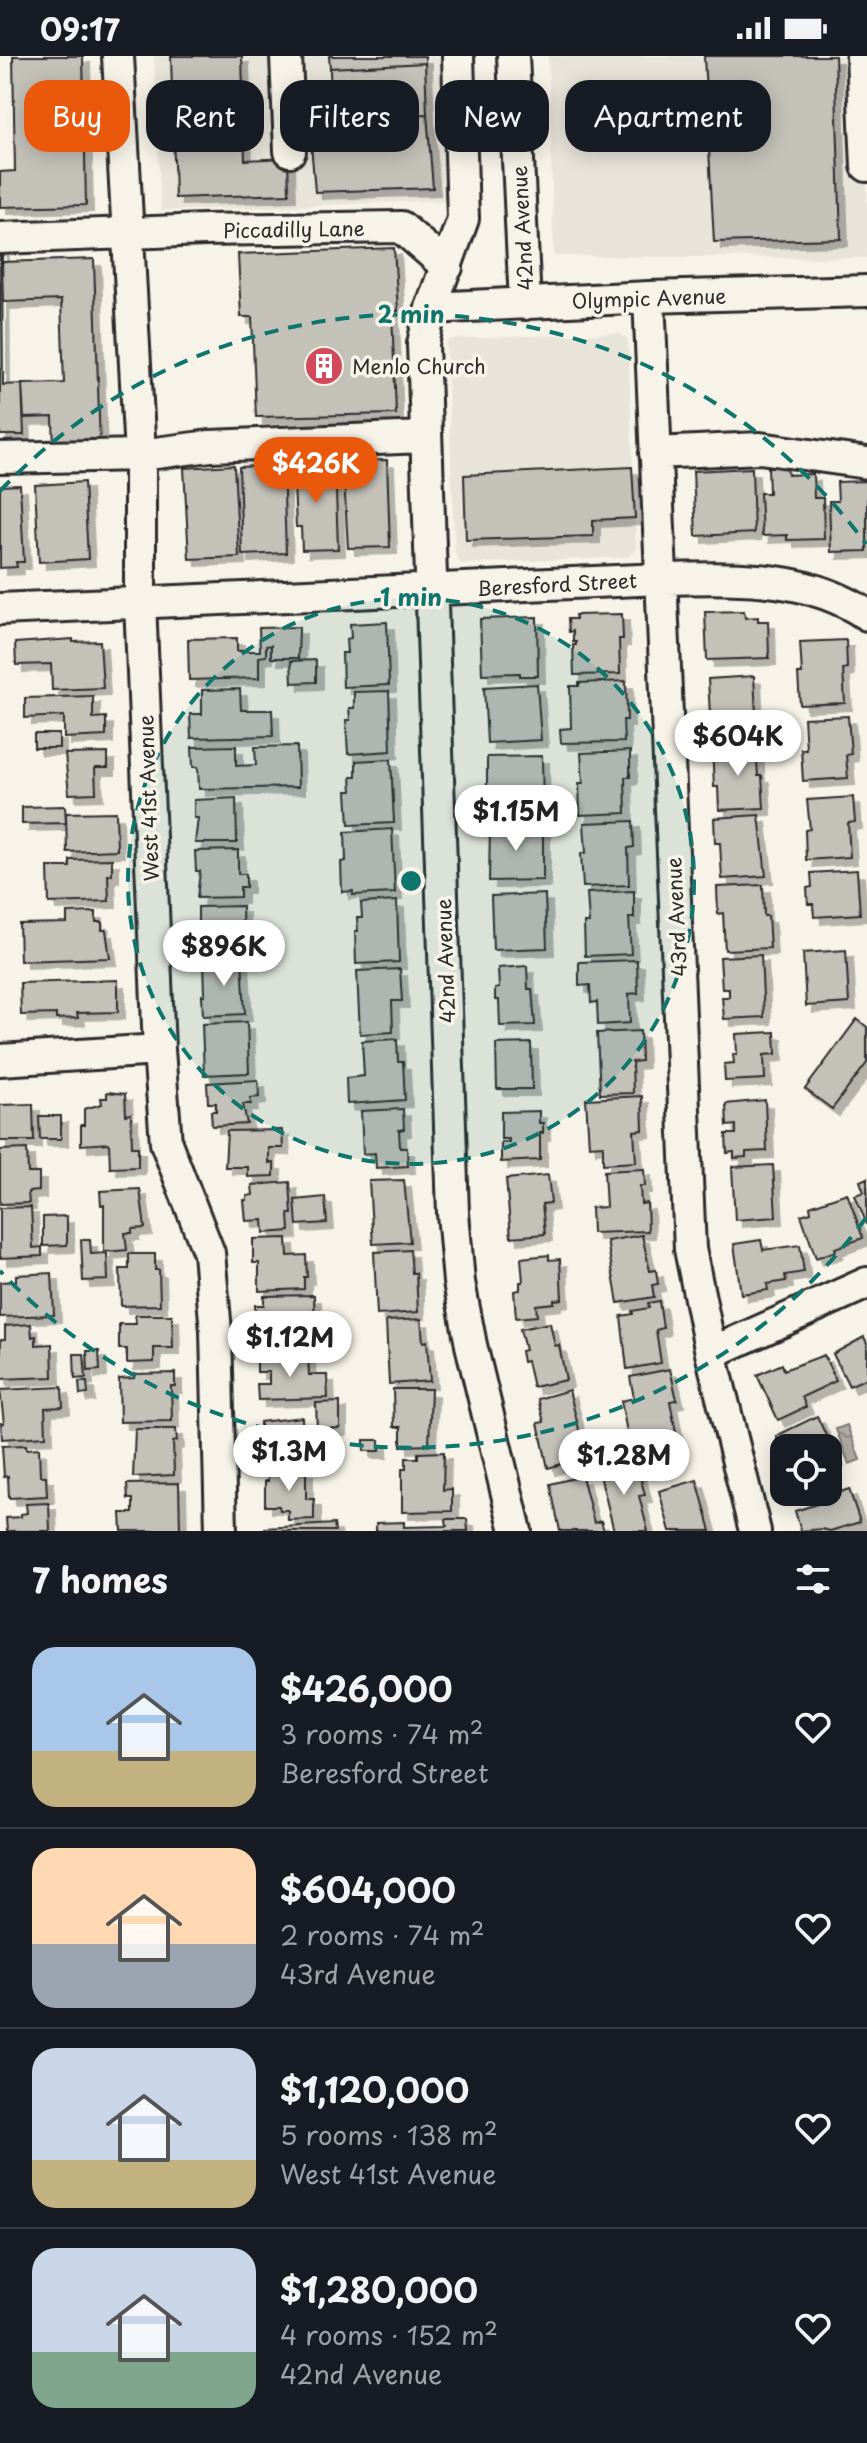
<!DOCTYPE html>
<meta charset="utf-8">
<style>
:root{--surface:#171b24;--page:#242831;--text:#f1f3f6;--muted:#9ea1a6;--line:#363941;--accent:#ea580c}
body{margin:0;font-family:"Playpen Sans",sans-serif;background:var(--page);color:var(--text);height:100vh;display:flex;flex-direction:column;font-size:30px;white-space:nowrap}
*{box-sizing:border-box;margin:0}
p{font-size:26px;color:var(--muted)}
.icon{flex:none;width:44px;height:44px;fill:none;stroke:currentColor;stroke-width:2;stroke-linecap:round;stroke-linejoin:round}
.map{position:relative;height:1475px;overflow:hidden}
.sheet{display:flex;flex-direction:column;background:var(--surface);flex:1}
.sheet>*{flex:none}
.guide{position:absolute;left:24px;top:24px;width:820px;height:72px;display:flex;gap:16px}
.fabs{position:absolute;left:770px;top:1378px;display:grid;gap:16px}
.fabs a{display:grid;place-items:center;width:72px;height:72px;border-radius:16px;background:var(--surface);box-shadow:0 4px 20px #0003;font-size:40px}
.price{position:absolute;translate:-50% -68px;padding:0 18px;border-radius:28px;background:#fff;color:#222;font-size:26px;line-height:52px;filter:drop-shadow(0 2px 4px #0008)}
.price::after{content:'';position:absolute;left:50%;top:48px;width:24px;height:18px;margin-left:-12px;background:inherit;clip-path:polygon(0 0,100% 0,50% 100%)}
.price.on{background:var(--accent);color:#fff}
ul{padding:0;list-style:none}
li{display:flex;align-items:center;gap:24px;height:200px;padding:0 32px}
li+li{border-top:2px solid var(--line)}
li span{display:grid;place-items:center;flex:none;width:224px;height:160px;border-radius:24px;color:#555}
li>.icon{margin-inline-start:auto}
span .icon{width:96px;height:96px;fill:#fffc;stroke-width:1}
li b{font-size:34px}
h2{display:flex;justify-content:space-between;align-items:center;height:96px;padding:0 32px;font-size:34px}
.tag{padding:0 28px;border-radius:24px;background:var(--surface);box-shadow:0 4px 20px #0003;font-size:28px;line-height:72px}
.tag.on{background:var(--accent);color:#fff}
.status{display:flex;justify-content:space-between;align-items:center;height:56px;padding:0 40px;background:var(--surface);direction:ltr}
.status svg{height:22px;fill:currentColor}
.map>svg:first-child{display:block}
.built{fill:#e8e4da}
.water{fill:url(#water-ripples);stroke:#7a7874;stroke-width:2}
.building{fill:#c4c1b9;stroke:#2b2b2b;stroke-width:2;filter:url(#shadow)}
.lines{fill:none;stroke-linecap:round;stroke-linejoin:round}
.minor-casing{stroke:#2b2b2b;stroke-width:36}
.minor{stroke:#f7f3e8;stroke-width:30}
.ring{fill:none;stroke:#0f766e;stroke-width:4;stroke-dasharray:14 10}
.labels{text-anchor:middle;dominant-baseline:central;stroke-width:7;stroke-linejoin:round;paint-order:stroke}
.street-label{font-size:20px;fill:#2b2b2b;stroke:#f7f3e8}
.poi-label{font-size:20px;fill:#2b2b2b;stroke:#f7f3e8;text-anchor:start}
.centre{fill:#0f766e;stroke:#f7f3e8;stroke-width:4}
.ring-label{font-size:24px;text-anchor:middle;font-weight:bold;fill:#0f766e;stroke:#f7f3e8;stroke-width:7;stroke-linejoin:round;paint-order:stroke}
</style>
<div class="status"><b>09:17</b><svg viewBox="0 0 49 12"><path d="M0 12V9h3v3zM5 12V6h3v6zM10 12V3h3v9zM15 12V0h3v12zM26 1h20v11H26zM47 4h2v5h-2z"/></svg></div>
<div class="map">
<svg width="867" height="1475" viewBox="0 0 867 1475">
<defs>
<pattern id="water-ripples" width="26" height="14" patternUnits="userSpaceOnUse" patternTransform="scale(2)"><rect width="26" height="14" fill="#afaca4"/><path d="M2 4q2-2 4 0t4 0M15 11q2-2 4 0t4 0" fill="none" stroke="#8f8c86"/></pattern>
<filter id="shadow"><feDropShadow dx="7" dy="7" stdDeviation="0" flood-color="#0004"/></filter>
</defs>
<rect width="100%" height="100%" fill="#f7f3e8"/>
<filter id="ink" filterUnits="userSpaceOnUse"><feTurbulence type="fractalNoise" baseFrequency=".0125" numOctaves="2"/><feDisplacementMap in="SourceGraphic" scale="16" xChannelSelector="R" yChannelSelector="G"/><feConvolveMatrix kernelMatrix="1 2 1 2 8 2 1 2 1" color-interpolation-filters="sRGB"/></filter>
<g filter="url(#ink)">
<!-- built -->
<path class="built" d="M154,0H445L452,144L161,155Z
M548,0H867V202L554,200Z
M619,277L628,283L636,493L628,501L461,508L455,498L446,287L451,283Z"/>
<!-- water -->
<path class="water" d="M847,1369L860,1404L849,1408L836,1373Z"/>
<!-- building -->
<path class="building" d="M13,0H83L86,149L0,151V116L15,115Z
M171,0H242L245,104L288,102L289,138L175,142Z
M329,0H425V7L330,12Z
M704,0H835L841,183L714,186Z
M425,7L427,58L331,63L330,12Z
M427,58L433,132L315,136L309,64Z
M394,192L398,255H392L396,358L256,361L252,261H241L238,198Z
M0,194H2L3,329L22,328L24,379H0Z
M94,203L100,392L54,394L53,361L24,362L22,328L64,327L61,244L3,246L2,206Z
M387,404L390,491L348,492L343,405Z
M335,406L338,493L302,494L301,471H296L293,407Z
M234,409L239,501L189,503L184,412Z
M283,409L286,497L242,499L239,411Z
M632,411L635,462L593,464V480L466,484L464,419Z
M768,411H787L788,419L813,418L814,442H823L824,483L787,484V479L762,480L760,437H769Z
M752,412L754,477L696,480L693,415Z
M867,425V495L831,496L829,445H838L837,426Z
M84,426L88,503L39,506L35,429Z
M20,429L24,506H16L17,511L0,512V430Z
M744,555L745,562L758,561V565H768L769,602L707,604L705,556Z
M622,558L623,583H619L620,618L574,619L573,589H576V586H573V575L569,576L568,563H576L575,559Z
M537,561L538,620H520V617L482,618L480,563Z
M387,566L389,629L343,631L342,597H347L346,583L351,582L350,568Z
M299,571L298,602H271V589L266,590V600L259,601V622L189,624L188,583L237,582V595H260L259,572Z
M73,583V586L100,585L103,632L52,634L51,608L16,609L15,587Z
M846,584L847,612L843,613L845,647L800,649L798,618H802L800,586Z
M316,604V626L292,627L291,605Z
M754,620L756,659H761L762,680L717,683L716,658L710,659L708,623Z
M626,625L627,664H623L624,686L561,687L560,673L571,672L570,630H579V627Z
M537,628L541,684L487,687L484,631Z
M240,633L241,654H272L273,680L191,682L190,658H202V634Z
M389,635L391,695L348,698L346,664H350L349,652H354V636Z
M93,640V662L106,661V680L64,682V660L25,662V642Z
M848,660L851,698L846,699L848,722L803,725L801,693H806L804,662Z
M34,678H59V692H34Z
M236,690V710L256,709L255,691L297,690L298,731L199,733L198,711H193L192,691Z
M756,690L758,720H762L764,752L719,754L718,731H714L712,692Z
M630,695V721H625L626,757L580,759L579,727H583L581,697Z
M108,697V712H95L96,737L69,738L65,698Z
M542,700L543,753L487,754V701Z
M391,703L394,767L349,769L347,735H352L351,721H356V705Z
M853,741L855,766L848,767L850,801L806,804L805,774L810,773L807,744Z
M236,742L237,787H195L198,762H194V744Z
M65,750L66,767L22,768V751Z
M116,756L117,794L67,796L66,757Z
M759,759L766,820L722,823L720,787H715L714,762Z
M633,765L634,791L628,792L629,829L583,831L581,797H586L584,767Z
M543,768V824L489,825L490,769Z
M392,773L395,837L353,839V835L342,836L341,806L346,805L345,776Z
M238,794V818H246V831H240V841L197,842L200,815H196L195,795Z
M112,803V819H108L109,845L49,847L48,811H70V804Z
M857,814L860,858L814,861L813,848H808L807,832L812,831L811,817Z
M763,829L764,860H768L770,892L725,894L723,857L718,858L717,831Z
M634,835V862H629L631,898L585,900L584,867H589L587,837Z
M545,838L547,892L493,894L491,840Z
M397,845L399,906L356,908L355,875H358L357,862H362L361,847Z
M242,850L243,895L199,896L202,869H198V851Z
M96,856V866H102V874H106L110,902L20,905L19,868L67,867V857Z
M846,894L849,947L806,950L803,897Z
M761,899L764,961L724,963L722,941H729V933H722L720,901Z
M242,902L245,958L203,960L202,939H205L204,904Z
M637,904L638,937L629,938L630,967L598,969L597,946L591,947L590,929L579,930V906Z
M527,910L528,933H532L535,969L500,970L499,944H495V933L499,932L498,912Z
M400,913L402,945H392L393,976L360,978L357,915Z
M118,924V956L77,957L78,962L56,963V958L21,959L20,927Z
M857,963L867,971V1007L832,1053L805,1033Z
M247,966L249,1017L204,1019L202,968Z
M640,975L641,1005L632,1006L633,1037L600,1038L597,977Z
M775,976L776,998L764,999L765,1023L725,1025L724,1008L734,1007L733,998H737L736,978Z
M397,983L398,1006H403L405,1044L347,1048L346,1022L364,1020L362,985Z
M531,987L532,1033H497L496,988Z
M258,1024L259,1041L250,1042L251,1048H243L247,1068L212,1070L211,1055H216V1047H208L207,1027Z
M107,1036L125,1038L126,1059L131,1058L132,1091H138V1111L110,1112L109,1087L81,1089V1069H84V1053L102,1048L101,1042H107Z
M642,1040L643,1074L634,1075L636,1106L603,1108V1089L589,1090L586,1043Z
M765,1044L767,1095L746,1096V1101L734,1102V1096L727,1097L726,1078H736V1069L727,1070L726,1048Z
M33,1048L34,1085H0V1049Z
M403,1053L404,1073L399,1074L400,1092H407L408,1110L376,1112L375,1097L363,1098L361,1055Z
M539,1055V1067H543V1077H540V1104L501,1106V1086H509V1083H501V1056Z
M39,1060H61V1083H40Z
M282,1074L283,1092H269V1107H274V1120L248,1121V1111H225L227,1075Z
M27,1093L28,1117H39V1135L28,1136L29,1147L0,1148V1094Z
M773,1109L776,1161L735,1164L732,1111Z
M644,1113L645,1130H640L641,1148L647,1147L648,1175L592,1177L591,1152L606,1151L604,1115Z
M548,1119L551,1147L542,1148L545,1178L511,1181L506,1123Z
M867,1122V1169L855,1139L864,1136L860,1125Z
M404,1124L410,1186L373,1188L369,1125Z
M290,1126L292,1158H289L290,1175L264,1177L263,1164L246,1165L244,1144H247V1140L253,1139L252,1129Z
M140,1133L145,1172L132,1173V1177H125L127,1194L104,1196V1149H101L100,1135Z
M847,1137L863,1182L835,1192L836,1195L816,1202L801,1159L811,1156L810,1150Z
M325,1141L327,1167L297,1169L295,1144Z
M31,1151L33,1192L42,1191V1200L0,1202V1152Z
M67,1160V1189L43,1190V1161Z
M642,1179L650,1215L656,1214L658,1228L652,1229L654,1241L618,1247L607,1185Z
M287,1182L288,1200L306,1199L307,1221H304V1233L259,1235V1207H253V1183Z
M81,1184H90L91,1198L107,1197L108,1224L83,1225Z
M761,1184L763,1194L800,1189L804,1216L785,1219L786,1225L767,1228L768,1234L741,1238L734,1188Z
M410,1194L412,1217H416L418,1256L377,1259L374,1196Z
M129,1198H155V1214H159L160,1249L121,1250L120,1213H129Z
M549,1199V1204L560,1203L562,1243L554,1244V1247L536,1249L537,1260L516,1262L514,1235L520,1234V1226H523L521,1202Z
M52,1217L54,1259L0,1261V1226L16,1225V1219Z
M314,1239L315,1276H302V1289L277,1290V1276L256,1277L255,1249H264V1240Z
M659,1245L663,1272L656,1274L661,1307L627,1313L621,1260L633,1258L632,1255L649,1252L648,1247Z
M135,1259H172L173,1292H154V1306L127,1307V1293H119V1268H136Z
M421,1263L423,1286L427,1285L430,1325L389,1328L386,1265Z
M550,1267L555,1290L559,1289L566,1324L533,1331L527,1305L523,1306L521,1295L525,1294L520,1273Z
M31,1268L32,1281L36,1280V1289L52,1288L53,1321L0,1323L1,1283H5V1270Z
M864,1281L867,1287V1322L849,1330L833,1298Z
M87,1295H99L100,1314L88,1315Z
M74,1298H84L86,1322L75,1323Z
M308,1299L309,1319H327L328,1342L258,1344L257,1328H269V1316H257V1300Z
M824,1299L836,1325L802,1341L806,1351L778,1364L757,1319L782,1308L784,1314Z
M670,1313L677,1344L670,1345L676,1377L629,1387L621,1345L634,1342L630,1321Z
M175,1317V1330H171L172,1365L120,1366L119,1323L134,1322V1318Z
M79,1326H87L88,1338L80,1339Z
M62,1331L63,1351L45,1352L46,1380L2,1383L1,1367H4L0,1334Z
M393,1333H431L429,1389L401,1390V1371H394Z
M569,1334L586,1401L548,1412L538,1367L544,1366L538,1343Z
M340,1346V1372L317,1373L316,1347Z
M817,1360L837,1403L828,1407V1392H784V1404L782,1399L784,1398L776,1380Z
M302,1361L303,1400L260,1402V1366Z
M135,1373H176L177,1385L173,1386L174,1419L133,1421Z
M364,1384H380V1395H364Z
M26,1389L27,1393L39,1392L40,1420H46L47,1440L9,1442L8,1420L4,1421L2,1390Z
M444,1396L443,1434L452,1433V1455L402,1456V1413H406V1402H418V1397Z
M636,1405L645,1439L639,1440L648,1475H614L599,1415Z
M306,1413V1443H314V1463L288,1464V1454H280L279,1450H265V1425H268V1414Z
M582,1420L594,1467L601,1465L604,1475H560L550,1428Z
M697,1424L711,1475H670L659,1435Z
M179,1427L180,1475H122L121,1457H133V1443H128L127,1428Z
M849,1433L860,1466L830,1475L822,1473L801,1475L795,1455L833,1443L832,1439Z
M49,1447L50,1475H7L6,1462L21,1461V1458L27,1457L26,1448Z
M446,1463H467L468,1475H376V1467L404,1466V1471L447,1470Z
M334,1468L335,1475H265V1472Z"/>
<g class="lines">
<defs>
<path id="minor" d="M118,0L140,399V546L159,994L166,1087L209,1197L216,1275L221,1475
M286,0L290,95
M458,0L463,163L431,252L423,288L453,1157L459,1226L471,1289L516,1475
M513,0L525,248
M862,0L867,110
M0,182L205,174L401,171L447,211
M649,241L690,1193L711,1297L755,1475
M431,252L649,241L867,235
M655,397L760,392L867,407
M0,402L140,399L210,390L424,381
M0,553L661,523C730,522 807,517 867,559
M0,1004L159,994
M711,1297L867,1227"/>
</defs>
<!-- minor casing -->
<use href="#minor" class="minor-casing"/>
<!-- minor -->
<use href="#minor" class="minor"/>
</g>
</g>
<!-- distance rings -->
<circle cx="411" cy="825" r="283" fill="#0f766e" fill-opacity=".12"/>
<g class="ring">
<circle cx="411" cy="825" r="283"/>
<path d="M866 1162A566 566 0 0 1 0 1215M0 435A566 566 0 0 1 866 488"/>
</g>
<!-- icons -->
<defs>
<symbol id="building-disc" viewBox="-11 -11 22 22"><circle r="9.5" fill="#d1495b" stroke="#f7f3e8"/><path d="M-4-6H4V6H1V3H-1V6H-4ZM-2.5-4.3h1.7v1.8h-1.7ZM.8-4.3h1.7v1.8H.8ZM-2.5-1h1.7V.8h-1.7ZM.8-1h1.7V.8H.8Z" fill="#fff"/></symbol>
</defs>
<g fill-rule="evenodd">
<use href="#building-disc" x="302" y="288" width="44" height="44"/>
</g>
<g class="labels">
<!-- street labels -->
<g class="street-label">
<text transform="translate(522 172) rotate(-93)">42nd Avenue</text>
<text transform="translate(294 173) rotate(-1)">Piccadilly Lane</text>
<text transform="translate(649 242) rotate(-2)">Olympic Avenue</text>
<text transform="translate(557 528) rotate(-3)">Beresford Street</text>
<text transform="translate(148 742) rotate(-92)">West 41st Avenue</text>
<text transform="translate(676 861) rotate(-93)">43rd Avenue</text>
<text transform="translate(445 905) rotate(-92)">42nd Avenue</text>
</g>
<!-- poi labels -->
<g class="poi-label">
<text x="352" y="310">Menlo Church</text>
</g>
</g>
<circle cx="411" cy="825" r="12" class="centre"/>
<g class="ring-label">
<text x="411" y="267">2 min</text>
<text x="411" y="550">1 min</text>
</g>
</svg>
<div class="fabs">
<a><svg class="icon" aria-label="locate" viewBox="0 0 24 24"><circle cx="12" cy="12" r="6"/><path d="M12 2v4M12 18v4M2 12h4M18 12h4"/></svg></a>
</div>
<b class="price on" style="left:316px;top:449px">$426K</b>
<b class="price" style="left:738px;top:722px">$604K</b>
<b class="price" style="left:516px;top:797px">$1.15M</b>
<b class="price" style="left:224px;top:932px">$896K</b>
<b class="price" style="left:290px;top:1323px">$1.12M</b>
<b class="price" style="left:289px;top:1437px">$1.3M</b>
<b class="price" style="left:624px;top:1441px">$1.28M</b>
<div class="guide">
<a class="tag on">Buy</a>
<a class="tag">Rent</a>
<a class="tag">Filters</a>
<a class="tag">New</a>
<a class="tag">Apartment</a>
</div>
</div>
<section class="sheet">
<h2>7 homes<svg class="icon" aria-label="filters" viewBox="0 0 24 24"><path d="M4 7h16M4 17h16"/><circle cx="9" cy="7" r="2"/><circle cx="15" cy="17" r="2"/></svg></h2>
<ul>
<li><span style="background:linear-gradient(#a9c7e8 65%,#c2b280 0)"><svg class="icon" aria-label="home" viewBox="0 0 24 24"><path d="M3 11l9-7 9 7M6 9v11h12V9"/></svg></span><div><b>$426,000</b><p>3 rooms · 74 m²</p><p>Beresford Street</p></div><svg class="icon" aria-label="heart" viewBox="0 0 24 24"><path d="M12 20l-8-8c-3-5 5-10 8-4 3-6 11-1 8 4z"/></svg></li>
<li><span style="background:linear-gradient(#ffd9b3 60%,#9aa5b1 0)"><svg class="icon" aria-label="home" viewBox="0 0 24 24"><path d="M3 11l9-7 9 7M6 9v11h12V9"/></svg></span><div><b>$604,000</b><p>2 rooms · 74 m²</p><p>43rd Avenue</p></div><svg class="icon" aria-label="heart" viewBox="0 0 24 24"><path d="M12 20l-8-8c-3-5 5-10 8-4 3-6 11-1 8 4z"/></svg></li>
<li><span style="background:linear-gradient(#c9d6e8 70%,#c2b280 0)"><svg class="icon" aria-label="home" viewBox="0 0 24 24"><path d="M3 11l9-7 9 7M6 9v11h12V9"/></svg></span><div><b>$1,120,000</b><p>5 rooms · 138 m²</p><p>West 41st Avenue</p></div><svg class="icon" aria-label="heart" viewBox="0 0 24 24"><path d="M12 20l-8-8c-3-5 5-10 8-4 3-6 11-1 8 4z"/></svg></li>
<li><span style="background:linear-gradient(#c9d6e8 65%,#7fa58c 0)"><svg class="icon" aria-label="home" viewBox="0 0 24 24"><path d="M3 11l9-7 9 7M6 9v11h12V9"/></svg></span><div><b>$1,280,000</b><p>4 rooms · 152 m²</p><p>42nd Avenue</p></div><svg class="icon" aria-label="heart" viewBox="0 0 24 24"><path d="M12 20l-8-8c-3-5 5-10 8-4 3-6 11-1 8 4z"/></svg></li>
</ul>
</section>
